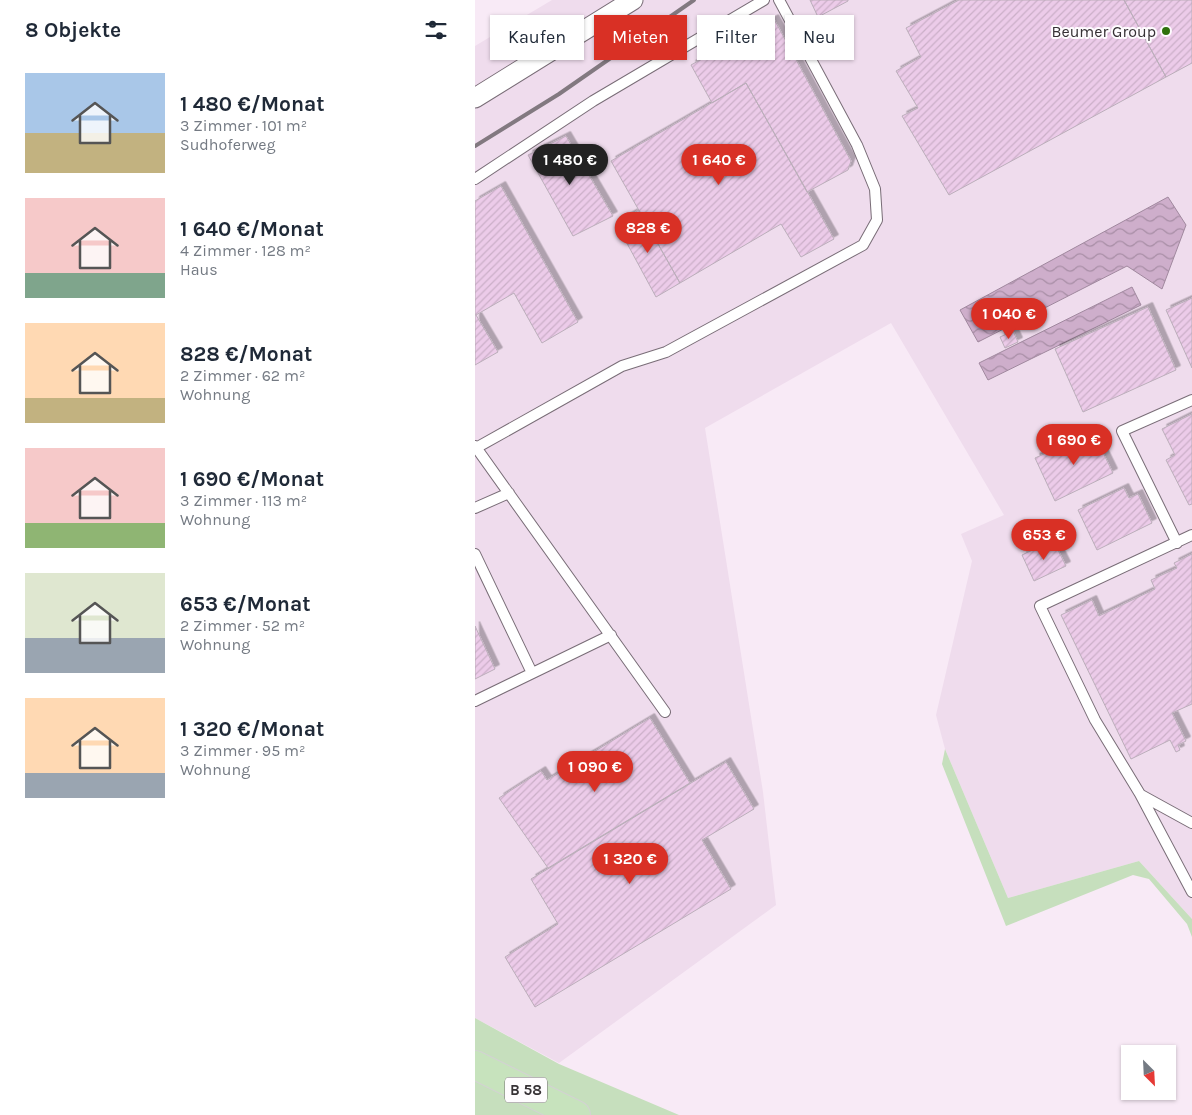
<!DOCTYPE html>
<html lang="de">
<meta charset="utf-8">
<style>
:root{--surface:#fff;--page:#f2f2f3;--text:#1f2937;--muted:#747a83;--accent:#d93025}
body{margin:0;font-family:Karla,sans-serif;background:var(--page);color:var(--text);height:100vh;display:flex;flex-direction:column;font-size:19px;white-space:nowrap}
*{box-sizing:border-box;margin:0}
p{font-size:16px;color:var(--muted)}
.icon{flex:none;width:28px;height:28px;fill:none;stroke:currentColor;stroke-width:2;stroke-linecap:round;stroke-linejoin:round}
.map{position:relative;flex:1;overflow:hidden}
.drawer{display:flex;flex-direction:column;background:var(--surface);width:475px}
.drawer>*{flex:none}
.hud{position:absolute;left:15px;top:15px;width:475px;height:45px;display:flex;gap:10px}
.needle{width:32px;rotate:156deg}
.tools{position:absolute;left:646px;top:1045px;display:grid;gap:10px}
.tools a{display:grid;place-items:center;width:55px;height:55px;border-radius:0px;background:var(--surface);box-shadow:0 1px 4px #0004;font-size:25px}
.price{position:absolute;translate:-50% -42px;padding:0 11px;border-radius:18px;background:var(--accent);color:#fff;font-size:16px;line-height:32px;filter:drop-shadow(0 1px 2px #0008)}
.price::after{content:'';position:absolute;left:50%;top:30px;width:15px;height:11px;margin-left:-8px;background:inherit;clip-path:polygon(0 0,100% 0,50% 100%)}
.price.selected{background:#222;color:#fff}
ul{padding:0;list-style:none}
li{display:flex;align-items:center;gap:15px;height:125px;padding:0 25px}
li span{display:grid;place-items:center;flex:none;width:140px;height:100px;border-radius:0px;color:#555}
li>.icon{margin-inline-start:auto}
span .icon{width:60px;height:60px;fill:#fffc;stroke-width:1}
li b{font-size:21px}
h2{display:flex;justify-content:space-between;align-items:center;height:60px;padding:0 25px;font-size:21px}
.pill{padding:0 18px;border-radius:0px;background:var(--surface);box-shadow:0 1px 4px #0004;font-size:18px;line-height:45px}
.pill.selected{background:var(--accent);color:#fff}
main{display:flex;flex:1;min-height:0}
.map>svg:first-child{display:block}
.built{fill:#efdced}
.grass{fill:#c6dfbd}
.water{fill:url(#water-waves);stroke:#a0889e}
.building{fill:url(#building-hatch);stroke:#bbaeba;filter:url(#shadow)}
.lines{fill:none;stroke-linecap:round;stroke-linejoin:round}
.service-casing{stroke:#796d77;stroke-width:12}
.minor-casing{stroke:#796d77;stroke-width:21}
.primary-casing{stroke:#d3d2d3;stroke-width:30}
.service{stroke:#fff;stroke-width:10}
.minor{stroke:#fff;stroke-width:19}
.primary{stroke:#c7e3bd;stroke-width:28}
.rail{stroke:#827980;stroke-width:4}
.poi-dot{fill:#2f710c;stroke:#fefcfe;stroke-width:2}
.labels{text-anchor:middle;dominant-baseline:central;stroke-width:4;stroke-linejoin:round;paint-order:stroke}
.shield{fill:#fefcfe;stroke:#726e71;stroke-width:1}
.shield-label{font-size:15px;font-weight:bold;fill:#363135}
.poi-label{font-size:16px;fill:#363135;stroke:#fefcfe;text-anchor:end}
</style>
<main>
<section class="drawer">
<h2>8 Objekte<svg class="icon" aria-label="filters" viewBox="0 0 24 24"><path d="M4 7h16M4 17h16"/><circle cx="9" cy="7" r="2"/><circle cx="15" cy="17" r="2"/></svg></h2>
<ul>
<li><span style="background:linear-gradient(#a9c7e8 60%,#c2b280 0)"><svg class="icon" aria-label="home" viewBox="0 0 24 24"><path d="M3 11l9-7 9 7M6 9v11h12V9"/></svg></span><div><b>1 480 €/Monat</b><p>3 Zimmer · 101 m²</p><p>Sudhoferweg</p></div></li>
<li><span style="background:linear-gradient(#f6c9c9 75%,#7fa58c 0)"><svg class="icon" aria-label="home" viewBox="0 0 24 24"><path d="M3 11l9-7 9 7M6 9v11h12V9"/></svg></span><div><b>1 640 €/Monat</b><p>4 Zimmer · 128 m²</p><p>Haus</p></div></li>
<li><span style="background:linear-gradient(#ffd9b3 75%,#c2b280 0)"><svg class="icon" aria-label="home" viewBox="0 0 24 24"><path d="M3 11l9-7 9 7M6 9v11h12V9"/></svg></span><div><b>828 €/Monat</b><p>2 Zimmer · 62 m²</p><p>Wohnung</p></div></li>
<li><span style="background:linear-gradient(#f6c9c9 75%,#8fb573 0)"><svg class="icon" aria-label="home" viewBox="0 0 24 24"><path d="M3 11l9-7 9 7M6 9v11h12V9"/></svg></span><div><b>1 690 €/Monat</b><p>3 Zimmer · 113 m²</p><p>Wohnung</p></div></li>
<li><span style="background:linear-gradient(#dfe7d0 65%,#9aa5b1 0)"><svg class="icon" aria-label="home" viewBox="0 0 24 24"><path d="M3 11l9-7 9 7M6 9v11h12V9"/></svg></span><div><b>653 €/Monat</b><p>2 Zimmer · 52 m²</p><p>Wohnung</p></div></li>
<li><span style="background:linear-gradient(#ffd9b3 75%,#9aa5b1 0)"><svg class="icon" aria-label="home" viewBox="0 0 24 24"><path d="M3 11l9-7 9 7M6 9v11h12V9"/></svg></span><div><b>1 320 €/Monat</b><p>3 Zimmer · 95 m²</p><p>Wohnung</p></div></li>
</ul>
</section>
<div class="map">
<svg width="717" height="1115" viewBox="0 0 717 1115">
<defs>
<pattern id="water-waves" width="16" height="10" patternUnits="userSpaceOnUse" patternTransform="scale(1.25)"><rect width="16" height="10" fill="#ceaecb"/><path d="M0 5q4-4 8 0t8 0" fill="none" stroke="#a88ea6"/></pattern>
<pattern id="building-hatch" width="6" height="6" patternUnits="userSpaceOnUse" patternTransform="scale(1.25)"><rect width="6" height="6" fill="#eccbe9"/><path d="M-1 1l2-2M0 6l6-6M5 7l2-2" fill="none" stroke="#cbafc8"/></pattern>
<filter id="shadow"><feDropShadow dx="4.5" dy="-4.5" stdDeviation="0" flood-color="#0004"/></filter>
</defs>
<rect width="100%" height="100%" fill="#f8eaf6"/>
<!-- built -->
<path class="built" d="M77,0H717V919L664,861L533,898L470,749L461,715L497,561L486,534L529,515L416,323L230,428L288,792L301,905L84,1063L0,1018V46Z"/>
<!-- grass -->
<path class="grass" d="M470,749L533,898L664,861L717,919V937L712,924L674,879L658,875L531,926L467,764Z
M0,1018L84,1064L204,1115H0Z"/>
<!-- water -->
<path class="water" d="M693,197L711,225L687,289L652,266L503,342L485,310Z
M657,287L666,305L513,380L504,363Z"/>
<!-- building -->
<path class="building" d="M335,0H373V1L343,17Z
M484,0H649L691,77L474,195L427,116L443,108L421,71L446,57L431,28Z
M649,0H717V63L691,77Z
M299,19L376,161L373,170L332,192L271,83L237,103L216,65Z
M271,83L359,239L326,257L306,224L205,283L136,161Z
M91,136L138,216L98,236L53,155Z
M26,186L103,322L67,343L39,293L1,315L23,352L0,365V201Z
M164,210L205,283L181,297L141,223Z
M717,298V368L691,310Z
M673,307L701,370L608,412L580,349Z
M538,331L543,342L530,348L525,337Z
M717,414V504L714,505L691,460L700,455L687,429Z
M618,432L638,473L580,501L560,458Z
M649,488L654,498L663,494L677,523L622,550L603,510Z
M578,540L591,566L559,581L547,555Z
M717,554V704L697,713L711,741L703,745L705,750L701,752L695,740L656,759L586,615L617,600L624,616L680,589L676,580L702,568L699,563Z
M0,626L20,669L0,679Z
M175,718L215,783L73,868L24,798L66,771L72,780Z
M251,762L279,809L227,840L256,889L60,1007L30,957L83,924L56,879Z"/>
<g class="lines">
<defs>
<path id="service" d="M0,179L118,101L289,0
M0,446L190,712
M1,448L147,366L191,352L388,245L402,220L400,189L382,145L304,0
M0,508L34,493
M717,535L565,606L620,720L665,794L717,892
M702,543L647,431L717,400
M0,554L57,673
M0,701L136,635
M666,795L717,823"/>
<path id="minor" d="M0,98L158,0"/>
<path id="primary" d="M0,1065L101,1115"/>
</defs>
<!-- service casing -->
<use href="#service" class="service-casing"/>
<!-- minor casing -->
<use href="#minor" class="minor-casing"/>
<!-- primary casing -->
<use href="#primary" class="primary-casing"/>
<!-- service -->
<use href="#service" class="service"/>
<!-- minor -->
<use href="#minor" class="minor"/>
<!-- primary -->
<use href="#primary" class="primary"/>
<!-- rail -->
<path class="rail" d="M0,146L84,94L219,0"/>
</g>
<!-- markers -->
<circle class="poi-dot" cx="691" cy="31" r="5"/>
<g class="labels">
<!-- shield labels -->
<rect class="shield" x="30" y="1077.5" width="42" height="25" rx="4"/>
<g class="shield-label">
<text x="51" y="1090">B 58</text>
</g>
<!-- poi labels -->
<g class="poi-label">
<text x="681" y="31">Beumer Group</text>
</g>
</g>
</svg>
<div class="tools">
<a><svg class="needle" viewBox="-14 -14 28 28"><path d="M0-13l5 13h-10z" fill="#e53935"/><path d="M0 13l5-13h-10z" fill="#747a83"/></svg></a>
</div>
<b class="price selected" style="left:95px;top:186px">1 480 €</b>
<b class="price" style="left:244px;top:186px">1 640 €</b>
<b class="price" style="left:173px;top:254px">828 €</b>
<b class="price" style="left:534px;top:340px">1 040 €</b>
<b class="price" style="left:599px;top:466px">1 690 €</b>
<b class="price" style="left:569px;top:561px">653 €</b>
<b class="price" style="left:120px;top:793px">1 090 €</b>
<b class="price" style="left:155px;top:885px">1 320 €</b>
<div class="hud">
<a class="pill">Kaufen</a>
<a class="pill selected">Mieten</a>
<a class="pill">Filter</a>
<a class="pill">Neu</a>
</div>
</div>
</main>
